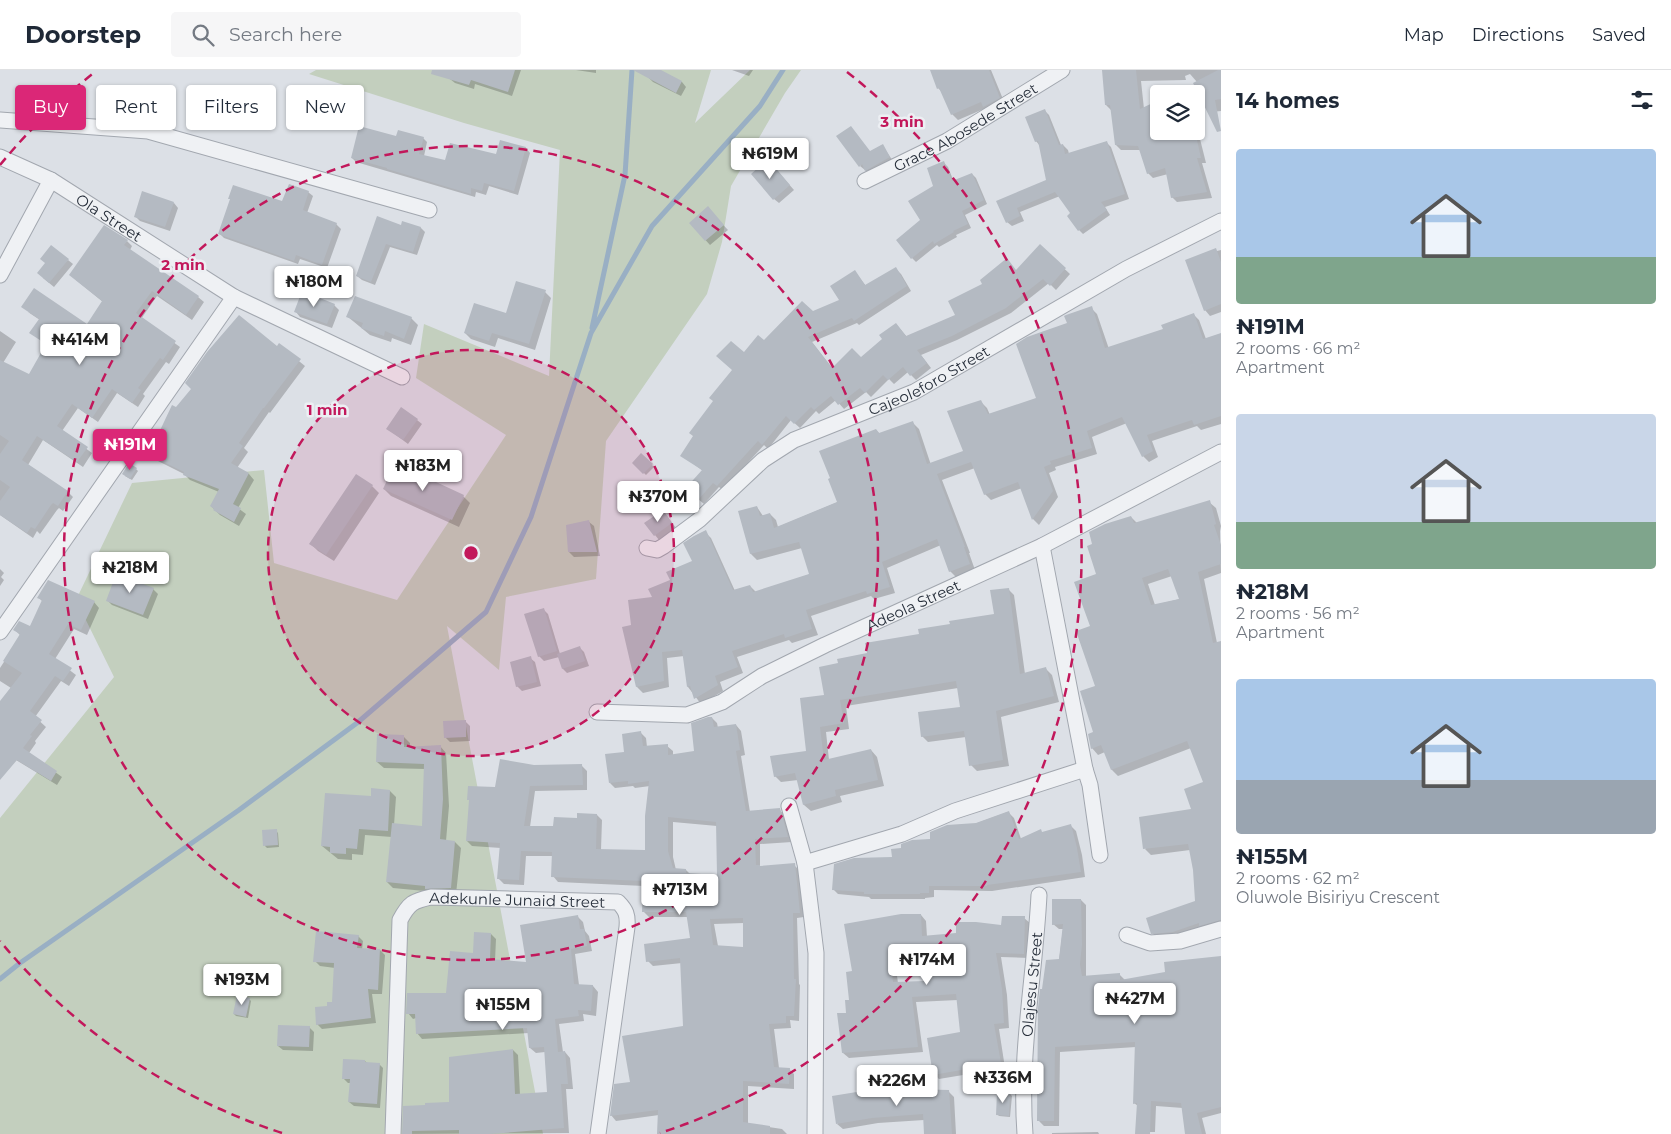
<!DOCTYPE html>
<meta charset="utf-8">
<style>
:root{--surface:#fff;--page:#f6f6f7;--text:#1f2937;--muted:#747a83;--line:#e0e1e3;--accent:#db2777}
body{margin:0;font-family:Montserrat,sans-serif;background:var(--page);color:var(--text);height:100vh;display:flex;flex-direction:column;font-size:19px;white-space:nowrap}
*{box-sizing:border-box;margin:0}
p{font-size:16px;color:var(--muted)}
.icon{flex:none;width:28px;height:28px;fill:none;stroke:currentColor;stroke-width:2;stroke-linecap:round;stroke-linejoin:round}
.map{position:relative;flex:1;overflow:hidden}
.panel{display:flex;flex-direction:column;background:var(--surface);width:450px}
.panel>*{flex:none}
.banner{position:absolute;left:15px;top:15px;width:475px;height:45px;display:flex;gap:10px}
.controls{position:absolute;left:1150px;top:15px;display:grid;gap:10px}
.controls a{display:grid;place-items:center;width:55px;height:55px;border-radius:5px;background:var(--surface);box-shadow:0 1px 4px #0004;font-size:25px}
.price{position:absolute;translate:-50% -42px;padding:0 11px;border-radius:5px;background:#fff;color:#222;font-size:16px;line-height:32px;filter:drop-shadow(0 1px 2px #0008)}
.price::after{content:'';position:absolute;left:50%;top:30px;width:15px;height:11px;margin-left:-8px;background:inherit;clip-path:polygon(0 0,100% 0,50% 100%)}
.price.on{background:var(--accent);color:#fff}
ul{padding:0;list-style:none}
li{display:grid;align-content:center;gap:10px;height:265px;padding:0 15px}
li span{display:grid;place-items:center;height:155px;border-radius:5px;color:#555}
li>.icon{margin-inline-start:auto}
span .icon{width:90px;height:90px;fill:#fffc;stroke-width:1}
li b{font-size:21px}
h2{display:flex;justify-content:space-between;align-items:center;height:60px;padding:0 15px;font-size:21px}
.pill{padding:0 18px;border-radius:5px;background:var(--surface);box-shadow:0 1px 4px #0004;font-size:18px;line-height:45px}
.pill.on{background:var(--accent);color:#fff}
header{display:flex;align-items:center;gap:30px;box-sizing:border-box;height:70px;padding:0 25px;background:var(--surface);border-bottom:1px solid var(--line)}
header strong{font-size:24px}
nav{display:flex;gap:28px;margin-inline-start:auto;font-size:18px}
.search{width:350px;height:45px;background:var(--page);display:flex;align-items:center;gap:12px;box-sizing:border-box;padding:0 18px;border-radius:5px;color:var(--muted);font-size:19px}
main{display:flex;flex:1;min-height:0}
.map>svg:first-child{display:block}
.green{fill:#c3cfbe}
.shadow{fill:#0003;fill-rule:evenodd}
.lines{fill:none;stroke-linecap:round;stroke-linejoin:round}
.stream{stroke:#99afc4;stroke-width:5}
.building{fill:#b4bac2;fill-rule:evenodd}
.street-casing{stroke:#a2a7af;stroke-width:17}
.street{stroke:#eff1f4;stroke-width:15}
.ring{fill:none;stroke:#c2185b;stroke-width:2.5;stroke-dasharray:9 6}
.labels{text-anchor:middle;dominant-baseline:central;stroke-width:5;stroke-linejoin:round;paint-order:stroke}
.street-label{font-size:15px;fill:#272f3b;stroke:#eceff3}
.centre{fill:#c2185b;stroke:#eceff3;stroke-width:2.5}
.ring-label{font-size:15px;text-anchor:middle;font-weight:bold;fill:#c2185b;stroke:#eceff3;stroke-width:5;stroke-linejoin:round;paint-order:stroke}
</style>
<header>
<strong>Doorstep</strong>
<div class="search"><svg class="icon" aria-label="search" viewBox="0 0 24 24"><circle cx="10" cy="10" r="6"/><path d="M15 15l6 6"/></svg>Search here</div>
<nav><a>Map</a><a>Directions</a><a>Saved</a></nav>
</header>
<main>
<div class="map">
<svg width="1221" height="1064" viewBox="0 0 1221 1064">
<rect width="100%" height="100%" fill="#dce0e6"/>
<!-- green -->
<path class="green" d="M316,0H711L695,53L750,0H801L785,23L731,116L722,172L707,224L606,371L596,509L506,527L499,600L447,556L543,1064H0V748L114,607L76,530L132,413L264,400L274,493L397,530L506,365L416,308L424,254L549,306L560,80L464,53L309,4Z"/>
<!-- shadow -->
<path class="shadow" d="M452,0H521L512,26L475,14L474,19L455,13L450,9Z
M576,0H596V3Z
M652,0H659L682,12L686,17L681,26L653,12L648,7Z
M732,0H753L749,6Z
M931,0H991L1005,34L990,42L986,38L958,50L952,44L942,22L938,18Z
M1103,0H1221V41L1211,42L1197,12L1190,4L1185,6L1186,10L1141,11L1144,39L1159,61H1196V53L1206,93H1202L1212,128L1177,132L1172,127L1168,104L1153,108L1148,103L1141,80H1121L1116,75L1112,41L1106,35Z
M1184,19L1189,24H1174Z
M1045,41L1049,45L1061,75H1063L1068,80L1069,84L1106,72L1111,77L1129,129L1105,137L1110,145L1083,164L1079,160L1072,144L1060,126L1020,142L1024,151L1012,156L1007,152L998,132L1048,110L1040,76L1036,71Z
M397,67L423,68L427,72L424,86L445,92L497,86L501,71L526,78L530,83L518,125L489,116L486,125L476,122L475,127L356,92L352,88Z
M882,75L893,91L870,104L860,96L870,82Z
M944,93L948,97L954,112L972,104L976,108L987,134L965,145L971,158L956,165L957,167L939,177L937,175L916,192L912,188L922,151Z
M772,95L794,120L779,133L774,129Z
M308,122L313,126L307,143L336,154L341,159L327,198L300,189L298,194L224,168L220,164Z
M174,133L178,138L170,161L140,151L135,146Z
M712,143L728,160L710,175L690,153Z
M378,148L402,156L403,153L421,158L425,162L417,185L390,177L375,215L362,210L357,206Z
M127,171L132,176L130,180L198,227L204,232L192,250L157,226L141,249L180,277L169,294L166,292L143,324L145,326L138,337L117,323L98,352L78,338L62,361L92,383L83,397L43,370L28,395L68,422L73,427L63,441L59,438L57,440L40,464L37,461L33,468L0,445V261L16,272L3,293L29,306L47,275L31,262L40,250L28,242L87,256L103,232L76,210Z
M1040,176L1070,204L1056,220L1049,213L1011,243L957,270L921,285L931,298L916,310L908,302L894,314L889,309L871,327L866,322L844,339L836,330L819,344L816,341L800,358L791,350L768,379L764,375L723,420L719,417L704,434L692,424L703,401L682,385L744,284L813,242L841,230L855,202L866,216L896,199L901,204L911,221L859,255L857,253L812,272L833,299L861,289L883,269L896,254L907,267L957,245L1017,201Z
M1221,180V242L1210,246L1205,240L1217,181Z
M68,190L73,194L54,217L43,208Z
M545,222L551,228L535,280L498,268L495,277L471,269L465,263L507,245Z
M334,235L339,240L332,258L300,247L296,242Z
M1091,238L1097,244L1109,279L1165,259L1193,244L1199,250L1206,269L1221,264V354L1201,360L1197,356L1152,371L1158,387L1149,392L1143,386L1127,353L1092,367L1097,384L1055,397L1056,400L1049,403L1058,427L1039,455L1033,449L1022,418L991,430L985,424L975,398L942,410L970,483H969L975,500L956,507L950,501L941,475L887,498L895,523L874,529L871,526L811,546L818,565L792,573L789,570L737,587L743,603L720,612L723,621L701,634L688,617L684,586L667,588L669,617L643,623L637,617L623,558L633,556L653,528L693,492L705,462L711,468L735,521L750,516L756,522L811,504L802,478L757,490L751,484L739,442L757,437L763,446L770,444L776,450L778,457L838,432L876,360L880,364L913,353L919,359L931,395L965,382L981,332L987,338L990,345L1037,329L1068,254Z
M348,247L411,248L418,255L411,275L392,268L391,272L370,265Z
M279,275L305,296L270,343L269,342L244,378L248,382L237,398L249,404L254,410L238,438L246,444L239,456L220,445L211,436L219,422L190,410L184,404L146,385L140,380L156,373L176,339L277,278Z
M417,350L422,354L408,374L388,359Z
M641,384L654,397L646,405L634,393Z
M136,399L138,401L132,410L125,406Z
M372,416L379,423L334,491L318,481L311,474Z
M384,419L463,426L470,433L459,457L391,426Z
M1209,432L1216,438L1221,456L1220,461L1221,503L1204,509L1217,573L1221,572V857L1159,869L1152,863L1196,832L1194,800L1190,780L1151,785L1145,779L1193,740L1204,713L1191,678L1118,706L1112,700L1105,682L1098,685L1092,678L1095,663L1096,617L1092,557L1097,505L1131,447L1137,453ZM1172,506L1180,529L1155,535L1148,514Z
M667,446L676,458L659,470L655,465Z
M589,452L594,456L600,486L574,487L569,482Z
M0,499L4,503L1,507L4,510L0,516Z
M153,519L158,524L148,549L112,535L107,530Z
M1008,519L1014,525L1025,604L1046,599L1052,605L1059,632L1001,647L1009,696L977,701L971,695L966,667L928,672L922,666L962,638L958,618L846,636L849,659L826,662L829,690L871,680L877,687L884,716L840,726L842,732L811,741L804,735L798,710L781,712L775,706L807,682L825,626L839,594L920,565L995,545Z
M39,528L94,532L99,538L87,565L74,559L55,589L76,605L69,616L61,611L35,647L46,657L35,671L36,673L29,683L62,707L57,715L16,690L0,676V633L11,618L0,611V598L21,566L15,560L30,557L43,532Z
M543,539L548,544L560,584L580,578L584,582L589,596L567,603L563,599L559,587L544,591L539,586Z
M530,588L535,592L541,616L522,621L517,616Z
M712,648L717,653L718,658L736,655L741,661L745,685L741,686L750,742L779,740L785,745L792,772L760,774V797L794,795L799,800L804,847L797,848L799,914L800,915L799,951L790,950L791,958L774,959L779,998L789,999L794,1004V1019L748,1016V1054L782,1059L787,1064H659V1045L616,1051L611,1045L631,1013L684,957L682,893L653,896L648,891L691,869L688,847H649L643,841L644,816L558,812L553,806V786H526L524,815L504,814L498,808L501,778L472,776L467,771L496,718L534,697L581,695L587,701V720L535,721L530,757H555L597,745L602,750L601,780L646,781L650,716L635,718L633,716L615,718L610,713L626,683L640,662L646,668L647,677L667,676L673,681V686L696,682ZM673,752L717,756L718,806L690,804L686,800H676L673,787ZM744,853V878L718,876L714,854Z
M465,651L470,656V671L450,672L445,667Z
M404,667L410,673V678L440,676L446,683L449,736L446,771L455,772L461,778L456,824L393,818L387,812L392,767L365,765L363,785L352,784V790L338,789L322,776L372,727L390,721L396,727L394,755L423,757L425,699L384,698L377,692Z
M1008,742L1014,748L1021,769L1070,755L1076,761L1082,785L1085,807L992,821L934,820V827L925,828V829H871L869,827L838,824L833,819L893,788L902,780Z
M276,761L278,763L279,777L267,778L265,776L264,762Z
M1081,830L1086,835V907L1119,904L1125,910L1166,903L1221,887V1043L1202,1048L1206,1064H1186L1183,1038L1156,1036L1155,1062H1142L1138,1036L1134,1033L1136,977L1060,982L1059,1056H1044L1039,1051L1063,859H1059L1053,854Z
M921,845L926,851L927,867L957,865L1003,856L1024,848L1030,853L1029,888L1001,887L1007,925L1009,958L999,959L1005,998L939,1009L934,1004L961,964L958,930L916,932L923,982L849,988L843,983L854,903ZM925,889L927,912L898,913L895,891Z
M578,847L583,852L585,861L589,866L592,881L575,884L579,915L593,916L598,922L596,946L583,944L584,951L559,954L563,982H565L570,988L573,1019H566L569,1063L404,1064L450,1034L513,980L518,985L520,1025L548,1023L545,982L536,983L530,978L529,963L422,969L417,963L416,948L413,949L408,943L447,924L474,884L491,864L496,869L495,891L527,893Z
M358,866L363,871L362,880H380L385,885L382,924H372L376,953L322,959L317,954L333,933L335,898L320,896L315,891Z
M249,929L251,931L248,948L236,946L234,944Z
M309,957L314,962L313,981L283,980L278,976Z
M365,991L367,993L379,994L383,998L380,1038L354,1036L349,1032L351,1013H348L343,1008Z
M897,1017L899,1019L948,1021L954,1027L956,1064H925L924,1050L878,1053L843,1059L837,1054Z
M1010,1024L1012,1026L1010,1047L999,1046L997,1044Z
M1098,1062L1099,1064H1052V1063Z"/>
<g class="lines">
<!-- stream -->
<path class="stream" d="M592,258L625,105L632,0
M0,909L20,893L239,740L357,653L486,542L531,447L591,263L652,156L760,36L783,0"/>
</g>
<!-- building -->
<path class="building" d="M432,0H515L508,22L471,10L469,15L431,4Z
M633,0H661L682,11L676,23Z
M930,0H989L1000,28L983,37L981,32L951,45L939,18L937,19Z
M1102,0H1136L1140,39L1159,30V61H1195L1201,88H1197L1207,122L1171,128L1165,98L1147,104L1138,76L1115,75L1110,35H1105Z
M1218,0H1221V29L1215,30L1221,61L1217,62L1193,13Z
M1045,39L1059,75L1063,74L1065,84L1107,71L1125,124L1101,132L1107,140L1078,161L1067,146L1070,143L1055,122L1017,138L1020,146L1006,153L996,131L1046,110L1038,71L1035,72L1025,47Z
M359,56L396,66L398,60L424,67L419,84L445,90L450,73L496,84L500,70L526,77L514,121L484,113L482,121L471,118V124L387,99V98L351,88Z
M851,56L870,81L883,74L890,87L865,101L862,94L859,97L836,66Z
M768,89L790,115L773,130L751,104Z
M944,91L952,111L972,103L984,130L962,141L968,154L953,161L954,162L934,174L933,171L911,189L896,170L920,150L908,131L933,116L927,98Z
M289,114L309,121L303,140L337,153L322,195L296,185L294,191L218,164L230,129H228L233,115L282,131Z
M142,121L174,132L165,157L134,147Z
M708,136L724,155L705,171L689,153Z
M377,146L401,155L402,151L421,157L413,182L386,174L371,212L356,206Z
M104,155L128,170L124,175L199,226L186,245L152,221L136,243L176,271L163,290L160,288L138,318L141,320L132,333L112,319L92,348L72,334L57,356L88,377L77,392L37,366L22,390L68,421L58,436L53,433L51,435L35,459L31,457L27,463L0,445V431L10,417L0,410V384L9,371L0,365V290L29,304L46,274L29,263L39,249L21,237L34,218L87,254L102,231L69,205Z
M1040,174L1066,198L1050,216L1043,209L1006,238L952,266L917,280L927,293L910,306L903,297L888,310L883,305L865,323L860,318L838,335L831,326L814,340L811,337L794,354L786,346L762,375L758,371L717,416L713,413L698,430L685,419L702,400L680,386L693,366L689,363L713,331L709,328L732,300L716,286L731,271L744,282L758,265L764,270L802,231L813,241L839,230L830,216L855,200L865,215L896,197L907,216L854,251L852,248L808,267L832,298L852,278L861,287L882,269L879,265L896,253L906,266L955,245L948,231L982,214L980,210L1007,188L1016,200Z
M51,175L69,189L49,213L37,203L45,193L40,189Z
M1216,178L1221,192V234L1204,241L1185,190Z
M516,211L546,220L529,274L492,263L489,271L464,263L474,233L506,243Z
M302,221L335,234L327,254L294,242Z
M355,226L412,247L404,269L385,261L384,266L361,258L363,253L346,247Z
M1092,236L1105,278L1163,259L1161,255L1194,243L1203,269L1221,263V346L1194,355L1192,350L1147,365L1153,381L1142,387L1122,347L1087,361L1092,378L1050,391L1051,394L1044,397L1053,421L1032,450L1018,412L984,425L971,392L937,404L965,477H964L970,494L949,502L937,469L882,492L890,517L867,524L866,521L806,540L812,559L785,568L784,564L732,581L738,597L715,606L718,615L694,629L690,616L687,617L682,580L662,582L664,611L636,617L622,557L631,555L628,530L652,527L648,519L670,510L666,502L692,491L683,473L694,466L706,460L733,520L750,515L753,522L809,504L799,472L750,484L738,441L757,436L760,446L770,443L774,458L837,432L828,409L830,408L819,381L876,359L879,363L913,351L927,394L963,381L947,341L981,330L988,344L1036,328L1016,274L1027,267L1067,253L1064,246L1066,245Z
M239,245L277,276L279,273L301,289L264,338H263L239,373L243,376L231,393L249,403L233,434L241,438L234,452L213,440L214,439L210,436L219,419L183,405L184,402L139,380L147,368L155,371L172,335L176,337L191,319L185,313L207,282Z
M401,337L418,349L403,370L386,359Z
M641,383L653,394L643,404L632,393Z
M129,393L137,398L130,409L122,404Z
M395,393L464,425L452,450L383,419Z
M356,404L373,415L326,485L309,474Z
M1210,430L1216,454L1214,455L1221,475V494L1198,502L1213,573L1221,571V850L1199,856V853L1173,862L1151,864L1146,848L1195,831L1193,800L1188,774L1143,779L1139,747L1191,739L1184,719L1203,712L1187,671L1111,700L1101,675L1091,679L1088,664L1093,662L1080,621L1095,616L1076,561L1090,556L1074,512L1096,504L1087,476L1092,474L1089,462L1105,454L1131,446L1134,453ZM1168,499L1179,529L1151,535L1142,508Z
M663,440L672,453L654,466L644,453Z
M589,450L597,482H568L566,455Z
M116,504L154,518L143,545L106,531Z
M48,510L95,531L81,560L68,554L49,584L72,598L63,611L55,606L30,641L42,650L30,665L32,666L23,678L57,701L51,711L17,690L0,710V631L22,603L3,591L20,564L13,560L19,551L30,556L42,530L37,528Z
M1009,518L1020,604L1046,597L1054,626L996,641L1003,690L969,696L964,661L921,667L918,642L960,637L956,611L840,630L844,653L820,657L824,690L871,679L878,710L835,720L836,726L803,735L795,703L774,707L770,686L806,681L800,628L824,625L819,597L838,593L837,589L867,583L865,573L919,564L918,559L950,554L949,551L994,544L990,520Z
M544,538L557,581L538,587L524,544Z
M580,576L585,591L562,599L557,584Z
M531,586L537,612L516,617L510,592Z
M708,647H712L714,657L736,654L740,680L736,681L746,741L780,738L788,767L755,769L756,795H760V796L795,793L800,843H793L794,909H796L794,946H786V953L769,954L774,997L790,998L789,1014L743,1011V1052L770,1056V1064H657L658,1040L610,1046L614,1014L630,1012L622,966L683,956L680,888L646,892L644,874L690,868L686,842H642L643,811L551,807L552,782L521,781L519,810L497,809L500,773L466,771L469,730H467L468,716L495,717L500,689L534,695L582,694L583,715L530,716L524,756H553L554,747L577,748V743L597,744L596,779L645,780V746L649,711L628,714V711L609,713L605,684L624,682L622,664L641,661L643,676L668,674V685L694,681L691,653ZM668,747L716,752L717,805L686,803V799L673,798L668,781ZM743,848V877L713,875L710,849Z
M466,650V667L444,668L443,651Z
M377,664L404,665V677L441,675L443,729L440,769L455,771L451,818L425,819V816L386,812L392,753L422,756L424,694L376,692Z
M371,718L390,720L388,761L359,759L357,779L346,778V784L330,783V777L321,776L325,723L371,726Z
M1009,741L1019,769L1041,759L1042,762L1071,754L1077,778L1081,802L987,815V816H929V823H920V824H864V822L832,820L834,794L854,788L892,787L891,779L901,778V774L912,770L930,769V762L947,755L976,753Z
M277,759L278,775L263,776L262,760Z
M1052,829H1081L1082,875L1080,894L1082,906L1120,903V910L1165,902L1164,892L1221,886V1037L1197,1043L1202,1064H1185L1181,1033L1151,1031L1150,1064H1135L1137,1033L1133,1034L1135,972L1055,977L1054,1051H1037L1038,938L1040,919H1042L1046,890L1059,889L1063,854L1052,855Z
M901,844H921L922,866L956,863V852H976L1001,855L1002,846H1025L1024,884L996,883L1002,919L1004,953L994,954L1001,993L933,1005L927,968L960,962L956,924L912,927L918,977L842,983L837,943H846L845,930H849L846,902L852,901L844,854ZM924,884L925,911L893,912L890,886Z
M578,845L580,859H584L587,876L571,879L574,914L593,915L591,941L578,940L579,946L555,949L558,982L565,981L568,1014H561L564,1058L490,1064H459V1060L412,1061V1064H402L403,1036L425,1035V1033L449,1032V987L513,979L515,1024L547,1022L544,977L529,978L527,958L416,964L415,944H406L407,923H446L450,881L473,883L474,862L491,863L490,889L526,892L520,855Z
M316,861L359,865L357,878L380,879L378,920L368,919L371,948L316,955L315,937L327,936V932H332L334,893L313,892Z
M237,925L250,928L246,947L233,944Z
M278,955L310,956L309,977L277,976Z
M343,989L365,990V992L380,993L377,1034L348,1032L350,1009H342Z
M898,1016V1018L907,1019L949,1020L952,1064H924L923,1044L872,1048L836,1054L832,1026L875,1019V1018Z
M997,1022H1010L1009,1046L996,1045Z"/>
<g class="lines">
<defs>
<g id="street">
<path d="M0,50L148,61L429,140"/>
<path id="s1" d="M0,87L51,110L234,227L402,307"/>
<path id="s2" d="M865,111L947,71L1062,0"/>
<path d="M0,205L51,110"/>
<path d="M1042,476L1085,699L1090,715L1100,785"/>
<path id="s3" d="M647,478L657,480L664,476L699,450L763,390L794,370L914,322L1126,199L1221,151"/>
<path d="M0,562L234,227"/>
<path id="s4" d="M597,642L687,645L722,632L762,606L825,575L1042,476L1221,382"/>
<path d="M789,736L805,793L816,883L815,1064"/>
<path d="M805,793L902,764L955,741L1085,699"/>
<path d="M1127,865L1150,873L1180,871L1221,859"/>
<path id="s5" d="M393,1064L400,850C409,833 413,831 431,827L618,832C626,840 628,845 627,857L598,1064"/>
<path id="s6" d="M1025,1064C1019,984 1035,904 1039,825"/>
</g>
</defs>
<!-- street casing -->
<use href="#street" class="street-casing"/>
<!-- street -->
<use href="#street" class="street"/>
</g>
<!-- distance rings -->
<circle cx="471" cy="483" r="203" fill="#c2185b" fill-opacity=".12"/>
<g class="ring">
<circle cx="471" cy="483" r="203"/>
<circle cx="471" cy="483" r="407"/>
<path d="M282 1063A610 610 0 0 1 0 871M0 95A610 610 0 0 1 95 2M847 2A610 610 0 0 1 660 1063"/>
</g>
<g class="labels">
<!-- street labels -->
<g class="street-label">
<text stroke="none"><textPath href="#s2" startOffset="114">Grace Abosede Street</textPath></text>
<text stroke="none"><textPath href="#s1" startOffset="125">Ola Street</textPath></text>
<text stroke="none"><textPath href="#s3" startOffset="334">Cajeoleforo Street</textPath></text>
<text stroke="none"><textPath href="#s4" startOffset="342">Adeola Street</textPath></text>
<text stroke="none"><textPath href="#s5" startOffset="341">Adekunle Junaid Street</textPath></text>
<text stroke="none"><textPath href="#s6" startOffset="150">Olajesu Street</textPath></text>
</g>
</g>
<circle cx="471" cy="483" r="8" class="centre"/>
<g class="ring-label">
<text x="902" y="57">3 min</text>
<text x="183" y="200">2 min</text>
<text x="327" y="345">1 min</text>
</g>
</svg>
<div class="controls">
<a><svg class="icon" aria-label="layers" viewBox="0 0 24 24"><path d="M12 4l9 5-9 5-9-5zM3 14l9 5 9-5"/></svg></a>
</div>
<b class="price" style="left:770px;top:110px">₦619M</b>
<b class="price" style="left:314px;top:238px">₦180M</b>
<b class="price" style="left:80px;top:296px">₦414M</b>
<b class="price on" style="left:130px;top:401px">₦191M</b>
<b class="price" style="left:423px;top:422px">₦183M</b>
<b class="price" style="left:658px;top:453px">₦370M</b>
<b class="price" style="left:130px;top:524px">₦218M</b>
<b class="price" style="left:680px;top:846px">₦713M</b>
<b class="price" style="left:927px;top:916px">₦174M</b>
<b class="price" style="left:242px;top:936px">₦193M</b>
<b class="price" style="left:1135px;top:955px">₦427M</b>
<b class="price" style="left:503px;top:961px">₦155M</b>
<b class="price" style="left:1003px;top:1034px">₦336M</b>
<b class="price" style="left:897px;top:1037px">₦226M</b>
<div class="banner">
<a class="pill on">Buy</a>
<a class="pill">Rent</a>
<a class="pill">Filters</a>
<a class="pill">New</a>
</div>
</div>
<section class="panel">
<h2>14 homes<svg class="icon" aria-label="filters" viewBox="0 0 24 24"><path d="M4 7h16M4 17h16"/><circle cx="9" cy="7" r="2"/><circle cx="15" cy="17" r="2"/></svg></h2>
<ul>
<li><span style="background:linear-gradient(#a9c7e8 70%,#7fa58c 0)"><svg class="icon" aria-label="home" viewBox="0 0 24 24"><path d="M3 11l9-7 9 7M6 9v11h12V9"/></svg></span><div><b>₦191M</b><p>2 rooms · 66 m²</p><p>Apartment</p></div></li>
<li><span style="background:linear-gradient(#c9d6e8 70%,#7fa58c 0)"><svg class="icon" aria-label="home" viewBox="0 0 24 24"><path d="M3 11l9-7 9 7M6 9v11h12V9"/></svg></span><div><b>₦218M</b><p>2 rooms · 56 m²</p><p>Apartment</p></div></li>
<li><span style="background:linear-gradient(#a9c7e8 65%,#9aa5b1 0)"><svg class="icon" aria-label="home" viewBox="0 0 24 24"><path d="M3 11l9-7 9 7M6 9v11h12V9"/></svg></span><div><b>₦155M</b><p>2 rooms · 62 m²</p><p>Oluwole Bisiriyu Crescent</p></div></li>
</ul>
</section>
</main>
